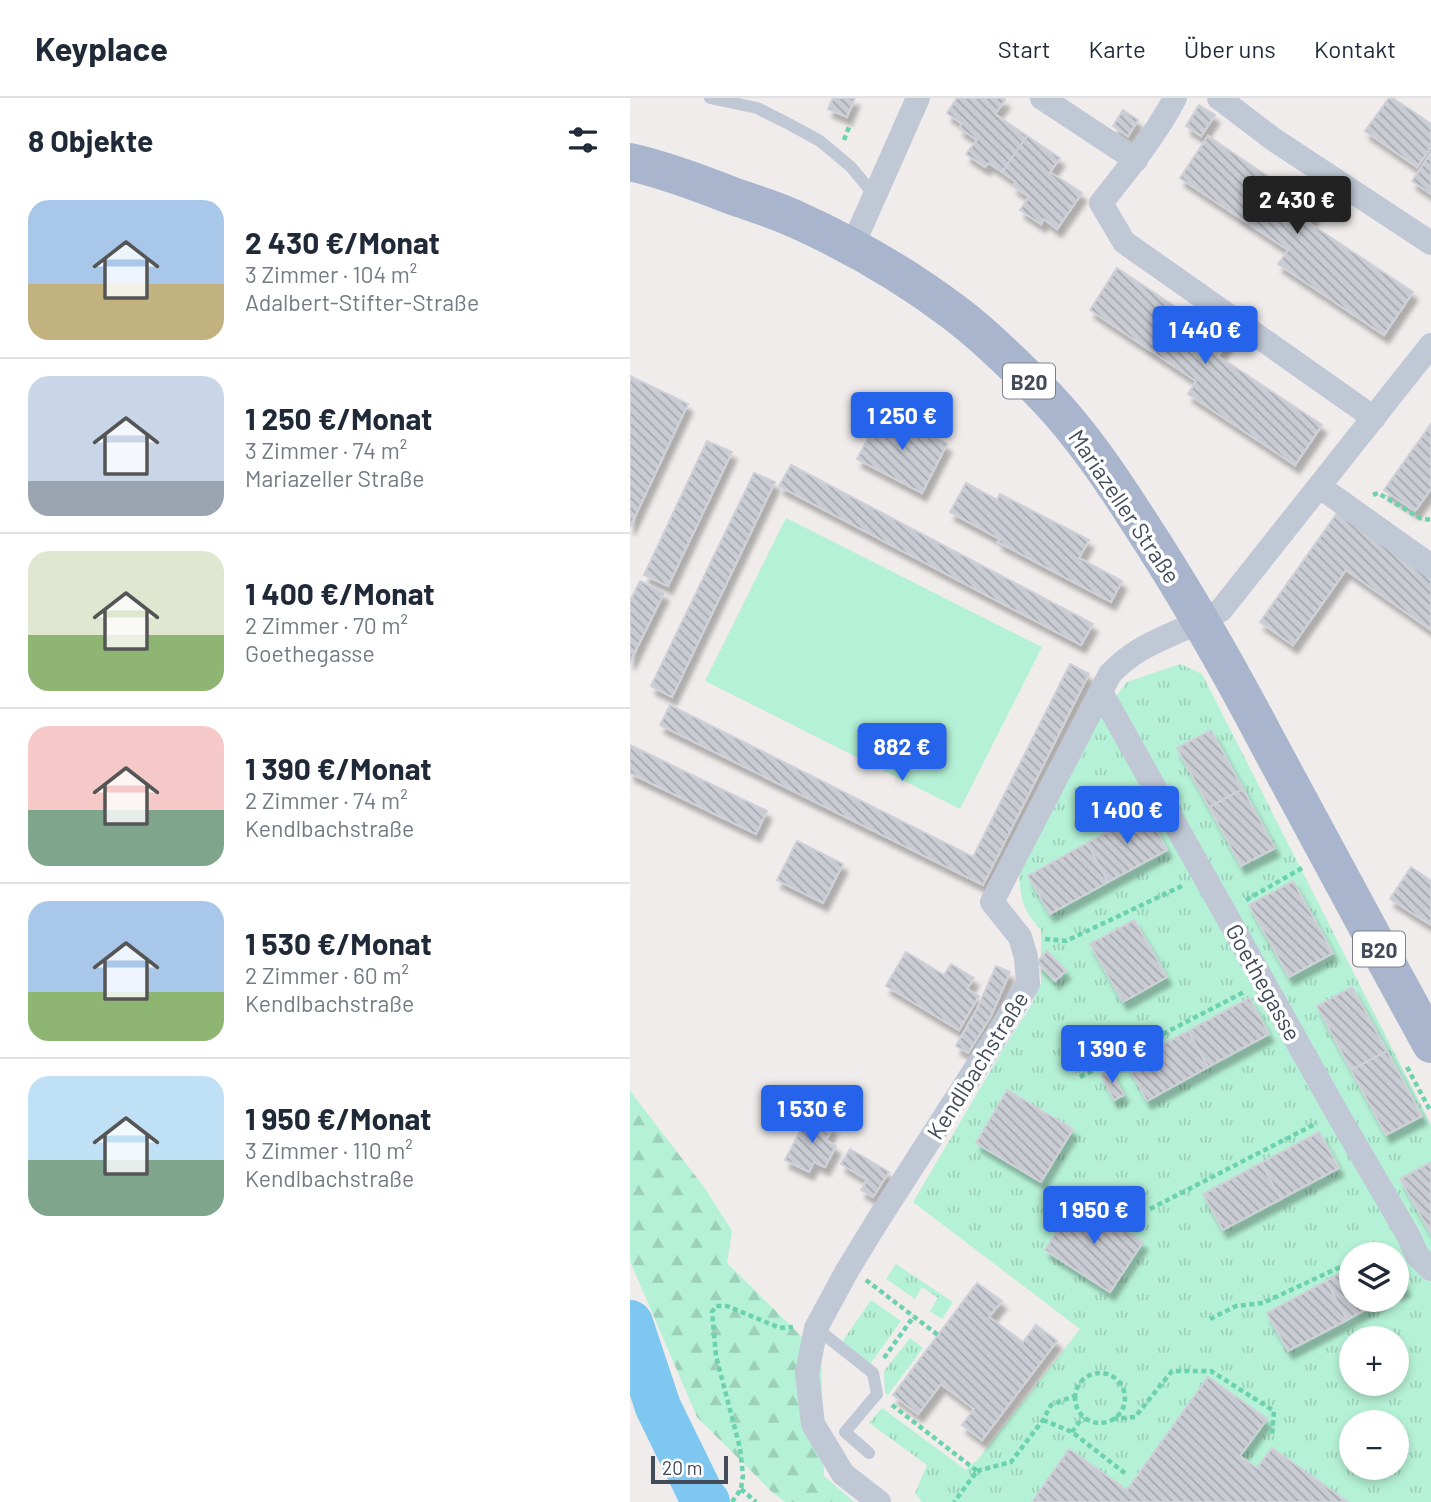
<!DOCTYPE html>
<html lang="de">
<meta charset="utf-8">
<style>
:root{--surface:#fff;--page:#f2f2f3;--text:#1f2937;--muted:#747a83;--line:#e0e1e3;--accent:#2563eb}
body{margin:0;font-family:Barlow,sans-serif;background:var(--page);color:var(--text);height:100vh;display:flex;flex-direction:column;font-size:26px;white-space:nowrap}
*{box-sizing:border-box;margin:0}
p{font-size:23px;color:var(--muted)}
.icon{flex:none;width:38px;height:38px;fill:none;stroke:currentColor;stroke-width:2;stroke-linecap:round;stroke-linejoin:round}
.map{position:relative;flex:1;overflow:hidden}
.details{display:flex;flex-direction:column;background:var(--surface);width:630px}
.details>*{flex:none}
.fabs{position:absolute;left:709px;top:1144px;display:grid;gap:14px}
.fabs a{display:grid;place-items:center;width:70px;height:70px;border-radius:50%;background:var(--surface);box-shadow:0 4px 10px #0003;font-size:35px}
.scale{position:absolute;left:21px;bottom:18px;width:77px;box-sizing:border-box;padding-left:7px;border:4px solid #434b5a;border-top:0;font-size:19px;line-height:24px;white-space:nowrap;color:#434b5a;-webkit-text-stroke:5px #fff;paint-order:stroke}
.price{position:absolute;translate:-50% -60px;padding:0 16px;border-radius:7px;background:var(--accent);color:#fff;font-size:23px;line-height:46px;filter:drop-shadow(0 2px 4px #0008)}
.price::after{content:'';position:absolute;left:50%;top:42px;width:21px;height:16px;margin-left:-10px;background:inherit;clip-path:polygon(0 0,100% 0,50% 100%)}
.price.on{background:#222;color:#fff}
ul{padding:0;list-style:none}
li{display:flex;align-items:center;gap:21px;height:175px;padding:0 28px}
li+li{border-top:2px solid var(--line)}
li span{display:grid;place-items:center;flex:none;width:196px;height:140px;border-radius:21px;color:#555}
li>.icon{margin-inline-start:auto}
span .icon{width:84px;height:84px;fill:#fffc;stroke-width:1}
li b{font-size:30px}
h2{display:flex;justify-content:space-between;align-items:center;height:84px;padding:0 28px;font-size:30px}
header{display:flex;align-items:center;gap:42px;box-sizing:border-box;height:98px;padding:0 35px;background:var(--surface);border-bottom:2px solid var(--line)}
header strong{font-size:33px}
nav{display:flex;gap:38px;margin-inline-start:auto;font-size:24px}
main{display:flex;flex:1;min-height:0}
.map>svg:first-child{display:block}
.grass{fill:url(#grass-tufts);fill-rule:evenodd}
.forest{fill:url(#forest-firs)}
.pitch{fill:#b5f1d6}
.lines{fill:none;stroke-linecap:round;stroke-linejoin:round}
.river{stroke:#7ec7f1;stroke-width:46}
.building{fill:url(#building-back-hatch);stroke:#cfd0d8;stroke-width:2;filter:url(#shadow)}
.path{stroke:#6bd1af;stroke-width:4.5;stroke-dasharray:5 3.5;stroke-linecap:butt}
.service{stroke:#c0c8d5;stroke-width:12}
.minor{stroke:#c0c8d5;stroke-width:24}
.primary{stroke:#a8b5cd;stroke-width:38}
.labels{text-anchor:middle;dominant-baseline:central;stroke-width:7;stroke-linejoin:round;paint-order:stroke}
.shield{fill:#fff;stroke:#7b818c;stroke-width:2}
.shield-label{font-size:21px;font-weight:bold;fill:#434b5a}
.street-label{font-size:23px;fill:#434b5a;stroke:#fff}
</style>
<header>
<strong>Keyplace</strong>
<nav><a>Start</a><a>Karte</a><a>Über uns</a><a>Kontakt</a></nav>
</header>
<main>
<section class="details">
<h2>8 Objekte<svg class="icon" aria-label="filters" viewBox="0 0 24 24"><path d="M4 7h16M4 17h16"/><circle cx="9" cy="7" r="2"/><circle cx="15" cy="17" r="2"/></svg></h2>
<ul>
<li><span style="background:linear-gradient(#a9c7e8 60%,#c2b280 0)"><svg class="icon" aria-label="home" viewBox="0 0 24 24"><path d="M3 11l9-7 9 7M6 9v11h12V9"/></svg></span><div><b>2 430 €/Monat</b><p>3 Zimmer · 104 m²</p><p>Adalbert-Stifter-Straße</p></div></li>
<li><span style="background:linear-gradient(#c9d6e8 75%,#9aa5b1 0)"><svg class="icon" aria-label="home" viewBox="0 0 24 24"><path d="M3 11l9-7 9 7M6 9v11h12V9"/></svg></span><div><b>1 250 €/Monat</b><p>3 Zimmer · 74 m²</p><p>Mariazeller Straße</p></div></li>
<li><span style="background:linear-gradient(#dfe7d0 60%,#8fb573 0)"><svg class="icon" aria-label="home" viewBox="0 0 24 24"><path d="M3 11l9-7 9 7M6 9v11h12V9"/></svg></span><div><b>1 400 €/Monat</b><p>2 Zimmer · 70 m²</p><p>Goethegasse</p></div></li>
<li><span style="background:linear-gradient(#f6c9c9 60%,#7fa58c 0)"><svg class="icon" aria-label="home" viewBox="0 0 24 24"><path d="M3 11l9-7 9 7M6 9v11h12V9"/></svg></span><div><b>1 390 €/Monat</b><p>2 Zimmer · 74 m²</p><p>Kendlbachstraße</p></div></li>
<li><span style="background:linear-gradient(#a9c7e8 65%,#8fb573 0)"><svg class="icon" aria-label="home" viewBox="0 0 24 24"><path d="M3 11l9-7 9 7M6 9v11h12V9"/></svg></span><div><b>1 530 €/Monat</b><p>2 Zimmer · 60 m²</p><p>Kendlbachstraße</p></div></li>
<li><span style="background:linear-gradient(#bfe0f5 60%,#7fa58c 0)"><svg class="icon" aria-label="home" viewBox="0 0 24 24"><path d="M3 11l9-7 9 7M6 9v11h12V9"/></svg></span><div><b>1 950 €/Monat</b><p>3 Zimmer · 110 m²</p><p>Kendlbachstraße</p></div></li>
</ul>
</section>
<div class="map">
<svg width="801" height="1404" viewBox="0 0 801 1404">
<defs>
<pattern id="grass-tufts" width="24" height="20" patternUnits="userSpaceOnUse" patternTransform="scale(1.75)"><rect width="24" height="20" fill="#b5f1d6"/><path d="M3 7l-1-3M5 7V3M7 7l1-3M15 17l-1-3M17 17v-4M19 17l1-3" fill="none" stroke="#9dd0ba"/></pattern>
<pattern id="forest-firs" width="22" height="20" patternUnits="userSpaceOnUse" patternTransform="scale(1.75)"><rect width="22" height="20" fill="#b5f1d6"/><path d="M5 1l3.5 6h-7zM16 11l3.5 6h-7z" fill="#9dd0ba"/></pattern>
<pattern id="building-back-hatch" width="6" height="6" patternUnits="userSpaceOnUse" patternTransform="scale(1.75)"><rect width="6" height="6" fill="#caccd4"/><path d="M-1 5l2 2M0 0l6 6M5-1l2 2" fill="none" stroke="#a6a8af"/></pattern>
<filter id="shadow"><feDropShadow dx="4.5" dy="8" stdDeviation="2" flood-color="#0004"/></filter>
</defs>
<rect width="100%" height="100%" fill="#efeceb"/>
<!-- grass -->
<path class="grass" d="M550,566L572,576L801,1027V1404H292L285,1395L297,1367L239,1325L252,1310L336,1372L348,1361L450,1231L283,1104L374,950L402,906L411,885V832C391,810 391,801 389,773L467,623L497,584ZM721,1157H766V1202H721ZM721,1241H766V1286H721ZM721,1325H766V1370H721Z
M266,1166L323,1204L312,1221L300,1213L308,1200L292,1189L285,1201L256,1181Z
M241,1202L271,1223L241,1265L212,1244Z
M280,1240L293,1250L258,1297L255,1295L254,1273Z"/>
<!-- forest -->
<path class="forest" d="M0,993L74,1089L102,1133L97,1165L172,1239L191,1249L194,1378L224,1404H155L141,1393L67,1319L0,1163Z"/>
<!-- pitch -->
<path class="pitch" d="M156,420L412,549L330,711L75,583Z"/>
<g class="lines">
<!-- river -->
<path class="river" d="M0,1225L28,1309L72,1399L77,1404"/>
</g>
<!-- building -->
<path class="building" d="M203,0H225L217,19L198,11Z
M327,0H373L375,2L365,16L397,38L372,74L359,65L355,69L336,56L347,42L329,30L332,26L317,15Z
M759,0H763L801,26V49L787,69L735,33Z
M569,7L585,17L571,38L556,28Z
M493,12L508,22L498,38L483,28Z
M397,38L430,60L420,74L452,95L427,131L414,121L411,126L390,112L399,99L383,88L386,84L372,74Z
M578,38L687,112L679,125L783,194L754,237L648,166L658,152L550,80Z
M801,55V96L782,83Z
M487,170L598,244L588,258L692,327L665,367L558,296L566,283L460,212Z
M0,278L58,306L0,429Z
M253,312L317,346L292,395L227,361Z
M801,326V391L785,413L754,392Z
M77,343L102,354L38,488L14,477Z
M161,367L463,526L451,547L149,388Z
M124,375L145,384L42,599L21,588Z
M336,385L367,402L370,396L459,442L449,460L492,483L481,504L368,444L370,441L320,414Z
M707,415L801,481V532L716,472L663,547L630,524Z
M10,483L34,495L0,564V503Z
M440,566L459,576L353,787L30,627L40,607L343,759Z
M581,632L613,691L579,709L547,650Z
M0,647L137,713L126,736L0,675Z
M613,691L645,750L611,768L579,709Z
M516,713L537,752L478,784L457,745Z
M167,743L213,766L193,805L147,782Z
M457,745L478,784L420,816L398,778Z
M781,769L801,783V827L760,801Z
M663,783L703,855L659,879L619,807Z
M504,822L537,879L493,904L460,846Z
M417,853L436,873L425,883L407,864Z
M276,854L314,877L321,866L344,880L337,891L349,898L329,932L256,888Z
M366,868L380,874L361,918L338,955L326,948L347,911Z
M722,889L757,953L721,972L687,908Z
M619,900L639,936L578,969L558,933Z
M558,933L578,969L517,1003L497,966Z
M757,953L792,1018L756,1037L721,972Z
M480,972L494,997L484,1002L471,977Z
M377,992L443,1031L411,1084L346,1045Z
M179,1016L203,1029L196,1042L206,1048L195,1069L184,1064L179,1074L155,1062Z
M689,1034L709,1070L651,1101L631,1065Z
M220,1051L259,1074L243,1099L231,1092L237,1082L211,1066Z
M801,1064V1136L770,1081Z
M631,1065L651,1101L593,1132L573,1096Z
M448,1102L513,1144L480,1194L415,1152Z
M721,1169V1202H753L717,1222L696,1183Z
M766,1173L776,1190L766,1195Z
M696,1183L717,1222L658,1253L637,1215Z
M347,1185L372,1203L359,1219L393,1244L406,1227L427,1243L352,1342L332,1327L344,1311L311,1286L288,1316L263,1297Z
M578,1279L637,1321L610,1358L627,1370L642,1350L718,1404H402L439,1351L497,1392Z"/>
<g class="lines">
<!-- path -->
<path class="path" d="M214,42L219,29
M743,397L748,395L790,420L801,422
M616,802L672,770
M415,841L436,843L554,787
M476,946L488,961
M777,969L801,1014
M450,979L614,894
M520,1111L687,1025
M736,1157L755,1148
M236,1182L308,1237
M580,1221L606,1208L633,1205L721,1164
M254,1260L284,1218
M445 1300a25 25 0 1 1 50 0a25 25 0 1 1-50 0Z
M262,1307L347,1373L324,1404
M483,1321L505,1319L542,1273H581L644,1313L642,1337
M413,1322L442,1334L496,1376
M442,1334L453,1319
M347,1373L381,1364L413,1322L421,1307L444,1298
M111,1391L126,1404
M102,1404L111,1391L113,1377L110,1350L86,1258L82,1214L86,1208H97L150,1230L163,1229"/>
<!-- service -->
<path class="service" d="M80,0L127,10L159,26L190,43L221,69L245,98
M186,1230L243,1275L247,1296L215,1334L239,1355"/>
<!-- minor -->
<path class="minor" d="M412,0L506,62
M545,0C525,38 498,71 471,105L494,144L744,320
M589,0L643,41L801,145
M222,149L288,0
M690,389L801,468
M471,594L707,1015L778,1137L787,1157L801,1171
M249,1404L213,1376L183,1326L177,1275L186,1230L218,1171L250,1119L364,942L398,886L396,859L390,839L362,804L480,576C503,552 522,545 551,532C565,526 578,519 591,512L801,247"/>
<!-- primary -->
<path class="primary" d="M0,64C35,72 67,84 100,97C122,105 144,111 165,121C221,146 276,178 325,215C358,240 388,270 417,300C451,336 479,377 506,419C554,492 597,567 638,645C692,745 746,846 801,946"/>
</g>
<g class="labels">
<!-- shield labels -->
<g class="shield">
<rect x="373" y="265.5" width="52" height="35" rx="5"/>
<rect x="723" y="833.5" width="52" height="35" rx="5"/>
</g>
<g class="shield-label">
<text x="399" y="283">B20</text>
<text x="749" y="851">B20</text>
</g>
<!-- street labels -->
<g class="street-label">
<text transform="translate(495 408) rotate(56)">Mariazeller Straße</text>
<text transform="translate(634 884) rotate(61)">Goethegasse</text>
<text transform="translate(347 967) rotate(-58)">Kendlbachstraße</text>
</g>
</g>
</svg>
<div class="fabs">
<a><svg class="icon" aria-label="layers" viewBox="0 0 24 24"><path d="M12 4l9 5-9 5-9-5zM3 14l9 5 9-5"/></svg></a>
<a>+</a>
<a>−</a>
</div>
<div class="scale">20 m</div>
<b class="price on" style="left:667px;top:138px">2 430 €</b>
<b class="price" style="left:575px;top:268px">1 440 €</b>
<b class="price" style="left:272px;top:354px">1 250 €</b>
<b class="price" style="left:272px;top:685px">882 €</b>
<b class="price" style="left:497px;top:748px">1 400 €</b>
<b class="price" style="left:482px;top:987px">1 390 €</b>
<b class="price" style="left:182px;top:1047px">1 530 €</b>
<b class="price" style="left:464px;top:1148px">1 950 €</b>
</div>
</main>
